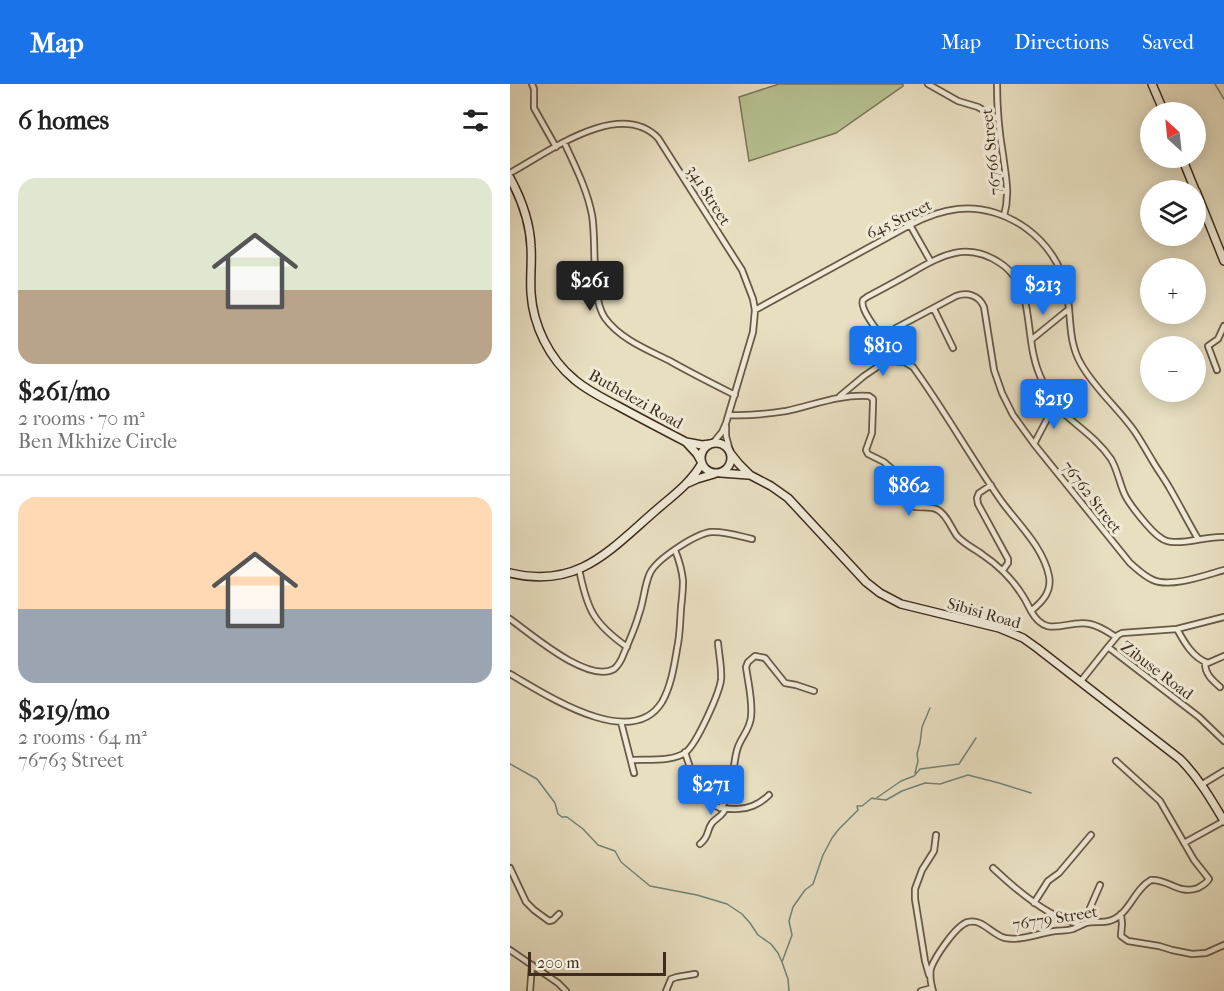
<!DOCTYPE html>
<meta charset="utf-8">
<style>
:root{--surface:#fff;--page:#f2f2f2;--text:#222;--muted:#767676;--line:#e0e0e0;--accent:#1a73e8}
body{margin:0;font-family:"IM FELL French Canon",serif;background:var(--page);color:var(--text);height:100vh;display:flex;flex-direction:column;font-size:22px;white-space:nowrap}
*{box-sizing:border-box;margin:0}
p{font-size:20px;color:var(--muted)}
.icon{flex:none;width:33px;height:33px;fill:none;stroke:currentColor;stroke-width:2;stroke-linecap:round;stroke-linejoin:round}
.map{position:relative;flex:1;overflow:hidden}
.side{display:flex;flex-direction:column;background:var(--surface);width:510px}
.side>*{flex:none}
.needle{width:39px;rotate:333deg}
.controls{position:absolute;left:630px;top:18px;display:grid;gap:12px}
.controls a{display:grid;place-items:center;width:66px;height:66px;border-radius:50%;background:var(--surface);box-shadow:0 3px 15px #0003;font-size:30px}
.scale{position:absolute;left:18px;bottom:15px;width:138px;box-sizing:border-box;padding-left:6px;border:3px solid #3e2c1e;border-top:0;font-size:16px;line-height:21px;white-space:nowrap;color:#3e2c1e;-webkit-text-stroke:4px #f0ead7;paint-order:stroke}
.price{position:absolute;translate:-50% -51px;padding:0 14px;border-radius:6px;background:var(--accent);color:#fff;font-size:20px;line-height:39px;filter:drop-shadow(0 2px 3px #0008)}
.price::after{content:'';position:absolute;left:50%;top:36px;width:18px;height:14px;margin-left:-9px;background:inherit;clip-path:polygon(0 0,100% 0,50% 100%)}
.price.selected{background:#222;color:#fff}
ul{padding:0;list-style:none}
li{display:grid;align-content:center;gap:12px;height:318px;padding:0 18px}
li+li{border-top:2px solid var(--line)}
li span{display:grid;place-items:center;height:186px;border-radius:18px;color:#555}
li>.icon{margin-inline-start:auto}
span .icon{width:108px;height:108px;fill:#fffc;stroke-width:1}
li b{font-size:26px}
h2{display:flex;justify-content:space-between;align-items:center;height:72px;padding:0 18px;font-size:26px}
header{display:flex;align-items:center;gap:36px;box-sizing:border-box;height:84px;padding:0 30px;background:var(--accent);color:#fff}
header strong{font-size:28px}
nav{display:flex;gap:33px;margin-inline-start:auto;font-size:21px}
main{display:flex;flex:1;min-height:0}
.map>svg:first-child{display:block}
.green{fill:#b7c192;stroke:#7a7658;stroke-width:1.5}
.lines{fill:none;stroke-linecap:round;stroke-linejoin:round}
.stream{stroke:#738376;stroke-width:1.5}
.street-casing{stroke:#685947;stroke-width:8}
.secondary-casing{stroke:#3e2c1e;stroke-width:10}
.street{stroke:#f0ead7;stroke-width:4.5}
.secondary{stroke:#f0ead7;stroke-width:7}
.labels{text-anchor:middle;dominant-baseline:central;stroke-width:6;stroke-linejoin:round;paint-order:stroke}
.street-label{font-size:16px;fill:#3e2c1e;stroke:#f0ead7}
</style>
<header>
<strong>Map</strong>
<nav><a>Map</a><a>Directions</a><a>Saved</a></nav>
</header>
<main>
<section class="side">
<h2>6 homes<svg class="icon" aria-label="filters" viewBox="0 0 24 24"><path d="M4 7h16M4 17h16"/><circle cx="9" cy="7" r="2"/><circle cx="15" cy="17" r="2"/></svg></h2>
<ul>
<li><span style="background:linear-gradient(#dfe7d0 60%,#b9a48a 0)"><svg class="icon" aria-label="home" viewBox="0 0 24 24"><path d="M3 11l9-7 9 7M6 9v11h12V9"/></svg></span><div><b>$261/mo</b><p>2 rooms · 70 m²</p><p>Ben Mkhize Circle</p></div></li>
<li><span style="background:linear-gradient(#ffd9b3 60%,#9aa5b1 0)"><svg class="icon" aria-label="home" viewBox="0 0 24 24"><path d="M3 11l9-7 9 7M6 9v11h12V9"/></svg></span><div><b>$219/mo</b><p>2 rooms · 64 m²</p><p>76763 Street</p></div></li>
</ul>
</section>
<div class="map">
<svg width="714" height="907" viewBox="0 0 714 907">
<rect width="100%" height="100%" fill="#e8dfc1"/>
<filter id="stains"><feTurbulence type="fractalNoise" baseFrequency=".00333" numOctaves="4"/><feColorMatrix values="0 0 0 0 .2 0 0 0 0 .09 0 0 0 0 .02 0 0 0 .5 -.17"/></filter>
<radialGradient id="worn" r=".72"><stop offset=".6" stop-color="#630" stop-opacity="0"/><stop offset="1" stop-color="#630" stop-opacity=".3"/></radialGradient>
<!-- green -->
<path class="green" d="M269,0H393V2L326,49L239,77L229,13Z"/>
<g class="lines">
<!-- stream -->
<path class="stream" d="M705,0L714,15
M0,680L27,695L45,719L48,730L52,733H57L73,745L88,761L105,767L111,778L140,802L187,811L217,820L232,830L240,839L248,851L261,860L268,869L272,878
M405,689L408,677L407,670L410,659L412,643L420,624
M367,715L376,716L392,707L415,699L430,700L458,691L489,699L521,709
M279,907L278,895L272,878L282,851L279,837L283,823L295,806L303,800L313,771L322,754L329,745L348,726L347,722H352L362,714L365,715L391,697L404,692L410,685L449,680L466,654"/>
<defs>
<path id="street" d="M22,0L24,5V24L46,63
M418,0L448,17L468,23L488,35
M487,0C487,24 489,48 493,71C496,94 500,110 494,132
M54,58C65,82 77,105 82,131C87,160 80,212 95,234C110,255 138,266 160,277C181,289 203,300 225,311
M0,89C37,69 109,14 148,54L232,186L243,215L245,226L243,248L216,339L212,348L203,359
M400,141L421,178
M424,225L443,264
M245,226L400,141C415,133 430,127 448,125C497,120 546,156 556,204C562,230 557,256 571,280C585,305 609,325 625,348C631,357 636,366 642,376C647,385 654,394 659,403C669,420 678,438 688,455
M521,256L559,225
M376,277L395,278L403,283C435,327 461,374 492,418C509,441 533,463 539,492C542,508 532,518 521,527C537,556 556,535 580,540C590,542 598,548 606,553
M707,286L698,262L708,255L714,242
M330,312L354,292L376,277L373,253
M219,331C238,332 257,330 276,327C304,321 330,310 359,312L363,315V319L362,349L356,366L358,370L374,378L382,385L401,422C410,425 420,421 428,426C437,431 441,444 447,452C454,460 465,465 473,471C495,486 510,503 521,527
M216,342V352L220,367
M524,360L545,320
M481,401L469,409L467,414L468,420L498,475V479L493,486
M714,453C697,452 681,459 664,458C660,458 655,457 651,454C641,448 618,419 614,409C609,397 607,385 601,375C587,354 565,341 548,324C541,317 536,305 532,296C519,270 521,240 514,212C510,199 501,186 490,179C457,157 432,171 401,189C387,197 372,205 357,213C356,214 354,215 353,216C349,224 368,248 373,253L386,244L446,212C457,208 469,211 474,223L484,286L492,309L503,331L524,360L620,479C627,485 634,492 643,496C661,504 696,491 714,486
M69,485C77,525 83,539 117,563
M0,535C20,549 78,600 104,585C108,582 110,578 112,574C118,559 125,545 129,530C134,517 134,502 140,489C147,475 185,450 201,448C215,447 229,452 242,455
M667,545C674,558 683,574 698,579L714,572
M598,563L608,551L612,549L667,545L714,533
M695,579C695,590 702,596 710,603
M0,590C35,610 121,668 152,618C161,602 164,583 167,565C170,552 170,538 171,524C172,515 173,506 173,497C172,486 169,476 165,466
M571,597L598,563L689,633L714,657
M111,638L124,689
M175,668C180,685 190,713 206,722C211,725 218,725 224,725C237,726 250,720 259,711
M121,676C136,675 164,678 176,668C187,659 209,610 211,596C212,584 209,571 208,559
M691,701L714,687
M210,724C226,709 221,682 228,663C232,652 240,645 241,633C243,618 238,598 236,583L238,578L245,572L255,574L275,599L286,601L304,607
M674,759L714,737
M190,760C200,752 196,747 202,739C207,733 213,732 215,725
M0,784L16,818L24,826L39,837L43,836L49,830
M483,784C500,800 518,816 539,828C549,834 560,837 570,841
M524,819L538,797L549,789L581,751
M611,830L612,840L611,852L618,857L649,862L662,866L682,870L696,869L714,861
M585,838L580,824L590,801
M0,866L48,899L56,907
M419,891L415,877L405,815V805L412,786L424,767L426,751
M20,907L22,881
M156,907L161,895L167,893L185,890
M411,907L422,904
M423,907C421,900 419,892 421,884C425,873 446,841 458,838C472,834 482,851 495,854C512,857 529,849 545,847C551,846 557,847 563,845C568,843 571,841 576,839C584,837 591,839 599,837C619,832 623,806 641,796C659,795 668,811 688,804C693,801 696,800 699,795L684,776L650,717L606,677"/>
<path id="secondary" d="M642,0L654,28
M672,74L685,106
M0,94C12,116 20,138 21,163C22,178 20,193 21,209C23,241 39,275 65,296C78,307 93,314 108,322C130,334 153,346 176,358L192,361L200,360
M686,107L714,177
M176,358L187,370L191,377
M191 374a15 15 0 1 1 30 0a15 15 0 1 1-30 0Z
M221,370L229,380L240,391L261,402L278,414L356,498L370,509L391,520L489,544L513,554L527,564L670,675C688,693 701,715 714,737
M211,389L238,391
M178,399L187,395L204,390
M0,489C67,505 98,468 144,428C161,413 181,399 192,379"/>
</defs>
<!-- street casing -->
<use href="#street" class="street-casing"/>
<!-- secondary casing -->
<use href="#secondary" class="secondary-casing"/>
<!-- street -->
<use href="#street" class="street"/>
<!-- secondary -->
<use href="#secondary" class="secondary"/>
</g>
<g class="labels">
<!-- street labels -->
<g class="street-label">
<text transform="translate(481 68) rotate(-96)">76766 Street</text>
<text transform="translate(199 111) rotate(58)">341 Street</text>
<text transform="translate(389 135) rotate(-26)">645 Street</text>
<text transform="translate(126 315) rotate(29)">Buthelezi Road</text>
<text transform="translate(582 413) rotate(52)">76762 Street</text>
<text transform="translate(474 529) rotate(16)">Sibisi Road</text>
<text transform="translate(647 586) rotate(37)">Zibuse Road</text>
<text transform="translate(545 834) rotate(-9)">76779 Street</text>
</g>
</g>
<rect width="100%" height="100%" filter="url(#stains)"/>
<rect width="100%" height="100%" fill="url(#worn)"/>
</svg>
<div class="controls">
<a><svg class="needle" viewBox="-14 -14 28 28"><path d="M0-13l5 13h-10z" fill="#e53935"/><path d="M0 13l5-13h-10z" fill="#767676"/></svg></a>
<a><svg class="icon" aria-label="layers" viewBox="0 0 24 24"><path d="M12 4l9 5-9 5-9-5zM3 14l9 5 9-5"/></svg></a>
<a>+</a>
<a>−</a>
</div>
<div class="scale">200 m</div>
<b class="price selected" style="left:80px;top:228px">$261</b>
<b class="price" style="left:533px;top:232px">$213</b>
<b class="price" style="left:373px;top:293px">$810</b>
<b class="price" style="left:544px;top:346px">$219</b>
<b class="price" style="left:399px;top:433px">$862</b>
<b class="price" style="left:201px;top:732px">$271</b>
</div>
</main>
